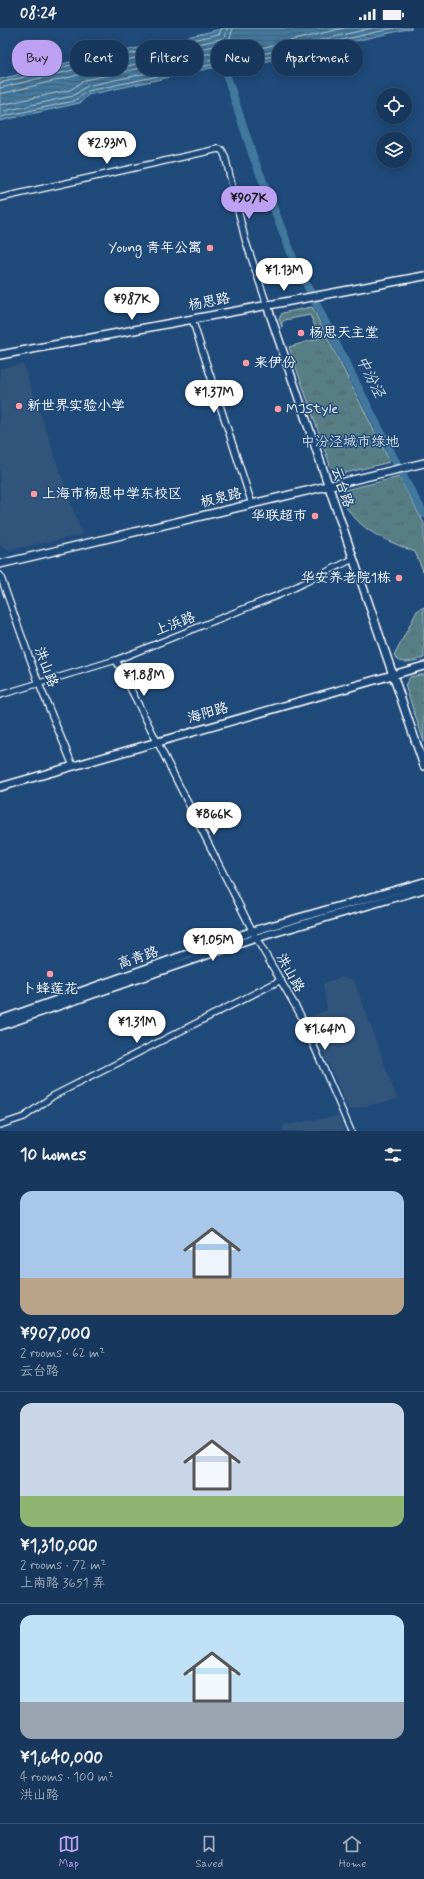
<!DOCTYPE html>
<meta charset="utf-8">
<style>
:root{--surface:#17385c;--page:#244365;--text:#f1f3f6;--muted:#9eacbb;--line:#365272;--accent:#bca0f2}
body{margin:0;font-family:Mynerve,"LXGW WenKai TC",sans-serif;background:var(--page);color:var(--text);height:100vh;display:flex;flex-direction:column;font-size:15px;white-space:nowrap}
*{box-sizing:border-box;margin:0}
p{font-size:13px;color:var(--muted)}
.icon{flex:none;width:22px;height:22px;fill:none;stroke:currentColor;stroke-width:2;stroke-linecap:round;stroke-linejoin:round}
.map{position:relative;height:1103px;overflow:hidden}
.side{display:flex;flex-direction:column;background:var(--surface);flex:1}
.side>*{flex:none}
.hud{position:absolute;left:12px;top:12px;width:400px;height:36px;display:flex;gap:8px}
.tools{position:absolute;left:376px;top:60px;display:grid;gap:8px}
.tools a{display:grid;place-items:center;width:36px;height:36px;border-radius:50%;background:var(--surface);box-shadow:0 2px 10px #0003,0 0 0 1px var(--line);font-size:20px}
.price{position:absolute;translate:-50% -34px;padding:0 9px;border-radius:14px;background:#fff;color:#222;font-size:13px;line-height:26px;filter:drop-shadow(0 1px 2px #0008)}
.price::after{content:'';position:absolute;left:50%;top:24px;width:12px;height:9px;margin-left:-6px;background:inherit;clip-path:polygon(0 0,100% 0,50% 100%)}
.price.on{background:var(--accent);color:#111}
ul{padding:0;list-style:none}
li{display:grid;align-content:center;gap:8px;height:212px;padding:0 20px}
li+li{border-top:1px solid var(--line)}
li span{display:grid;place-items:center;height:124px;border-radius:12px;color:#555}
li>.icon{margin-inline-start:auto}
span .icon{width:72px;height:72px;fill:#fffc;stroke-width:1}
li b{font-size:17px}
h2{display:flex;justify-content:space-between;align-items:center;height:48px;padding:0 20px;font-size:17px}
.tag{padding:0 14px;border-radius:16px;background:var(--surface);box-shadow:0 2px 10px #0003,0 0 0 1px var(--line);font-size:14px;line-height:36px}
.tag.on{background:var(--accent);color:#111}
.status{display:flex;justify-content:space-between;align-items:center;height:28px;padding:0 20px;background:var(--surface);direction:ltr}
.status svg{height:11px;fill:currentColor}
.tabs{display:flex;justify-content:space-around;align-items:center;height:56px;border-top:1px solid var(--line);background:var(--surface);font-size:11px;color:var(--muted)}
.tabs a{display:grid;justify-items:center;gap:2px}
.tabs .on{color:var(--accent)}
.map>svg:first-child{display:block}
.built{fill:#32547c}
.park{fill:url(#park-tufts);stroke:#abbec2}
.water{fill:url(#water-rules);stroke:#8eaec5}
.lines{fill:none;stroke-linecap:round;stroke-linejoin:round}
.shore{stroke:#b3c9d8;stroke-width:1}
.river{stroke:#42789e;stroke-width:8}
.street-casing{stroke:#fff;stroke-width:8}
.secondary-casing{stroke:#fff;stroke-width:10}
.street{stroke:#1f4a7a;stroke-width:5.5}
.secondary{stroke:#1f4a7a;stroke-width:7}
.poi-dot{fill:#ff9aa2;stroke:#1f4a7a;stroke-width:1.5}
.labels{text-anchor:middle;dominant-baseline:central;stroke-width:3;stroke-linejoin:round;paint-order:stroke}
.poi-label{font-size:14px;fill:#fff;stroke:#1f4a7a;text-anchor:start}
.street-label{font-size:14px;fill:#fff;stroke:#1f4a7a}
.park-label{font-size:14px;fill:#d5dfe0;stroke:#1f4a7a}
.water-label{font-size:15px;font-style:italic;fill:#d0dde7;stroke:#1f4a7a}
</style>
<div class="status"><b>08:24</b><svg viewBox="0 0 49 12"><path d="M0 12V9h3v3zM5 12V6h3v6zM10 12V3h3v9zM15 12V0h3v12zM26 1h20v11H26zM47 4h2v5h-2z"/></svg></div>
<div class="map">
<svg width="424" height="1103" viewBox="0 0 424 1103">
<defs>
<pattern id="park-tufts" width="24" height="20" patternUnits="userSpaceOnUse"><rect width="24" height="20" fill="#577e84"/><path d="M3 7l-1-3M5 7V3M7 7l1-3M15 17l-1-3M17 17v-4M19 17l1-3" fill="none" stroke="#526568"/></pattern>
<pattern id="water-rules" width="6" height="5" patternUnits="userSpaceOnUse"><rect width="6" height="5" fill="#42789e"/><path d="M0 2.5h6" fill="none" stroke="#486071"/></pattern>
</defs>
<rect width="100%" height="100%" fill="#1f4a7a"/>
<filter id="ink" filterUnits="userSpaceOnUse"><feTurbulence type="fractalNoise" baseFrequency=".025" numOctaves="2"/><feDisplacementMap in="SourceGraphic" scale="8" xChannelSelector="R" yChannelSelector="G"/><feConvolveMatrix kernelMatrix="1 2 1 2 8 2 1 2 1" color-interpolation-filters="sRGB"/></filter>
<g filter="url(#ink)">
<!-- built -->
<path class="built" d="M23,336L82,507L10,522L4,521L0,517V340Z
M342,949L354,952L397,1071L349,1082L308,989L327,982L323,956Z
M338,1088L345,1103H284L283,1097Z"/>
<!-- park -->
<path class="park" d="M312,279L390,434L341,446L334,445L331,440L289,319L320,310L310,287L285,292L282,294V299L279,291L282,285Z
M399,449L424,495V545L415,524C379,509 362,505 340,470L345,462Z
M424,579V630C413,633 402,638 394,628L417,583Z
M424,646V714L405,657L410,649Z"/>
<!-- water -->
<path class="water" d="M226,0H412L247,38L226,41L211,40L88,67L80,75L75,76L0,93V51L74,33L98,29Z"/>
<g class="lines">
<!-- shore -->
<path class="shore" d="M0,55L75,36L99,33L219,6L222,0
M0,60L77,41L100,38L220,11L226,7L227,0
M0,66L78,47L102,44L222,16L230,10L233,0
M0,77L70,62L85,52L208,26H226L244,24L344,0
M0,84L73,68L87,58L209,32H226L245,30L372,0
M0,89L74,73L88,63L210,37H226L246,34L394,0"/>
<!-- river -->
<path class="river" d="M222,33L253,128L294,232L406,454L424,486"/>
<defs>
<path id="street" d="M0,170L218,121L222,122L225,128L245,211L267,277
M192,291L252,476
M0,547L39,656L73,738
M116,632L256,910L300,986L351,1103
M0,667L116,632L281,566L353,531
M0,1097L24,1089L53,1068L281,952"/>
<path id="secondary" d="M267,277L424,738
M0,327L424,248
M0,536L424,435
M0,759L424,638
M0,992L253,903L424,854
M0,998L256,910L424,861"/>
</defs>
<!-- street casing -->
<use href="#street" class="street-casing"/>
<!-- secondary casing -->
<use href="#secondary" class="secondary-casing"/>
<!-- street -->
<use href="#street" class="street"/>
<!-- secondary -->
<use href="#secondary" class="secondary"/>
</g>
</g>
<!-- markers -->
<g class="poi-dot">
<circle cx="210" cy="220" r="4"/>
<circle cx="301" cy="305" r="4"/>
<circle cx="246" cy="335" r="4"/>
<circle cx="19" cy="378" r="4"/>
<circle cx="278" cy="381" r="4"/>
<circle cx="34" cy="466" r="4"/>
<circle cx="315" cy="488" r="4"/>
<circle cx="399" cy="550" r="4"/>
<circle cx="50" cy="946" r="4"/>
</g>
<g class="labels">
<!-- poi labels -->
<g class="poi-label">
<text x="202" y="220" text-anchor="end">Young 青年公寓</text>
<text x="309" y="305">杨思天主堂</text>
<text x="254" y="335">来伊份</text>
<text x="27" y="378">新世界实验小学</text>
<text x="286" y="381">MJStyle</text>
<text x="42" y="466">上海市杨思中学东校区</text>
<text x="307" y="488" text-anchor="end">华联超市</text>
<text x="391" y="550" text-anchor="end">华安养老院1栋</text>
<text x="50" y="961" text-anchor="middle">卜蜂莲花</text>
</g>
<!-- street labels -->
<g class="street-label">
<text transform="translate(209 274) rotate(-11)">杨思路</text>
<text transform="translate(342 459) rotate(71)">云台路</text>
<text transform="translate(221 470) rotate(-14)">板泉路</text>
<text transform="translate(175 596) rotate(-21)">上浜路</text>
<text transform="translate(46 639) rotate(69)">洪山路</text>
<text transform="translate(208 685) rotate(-16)">海阳路</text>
<text transform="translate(138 930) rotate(-19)">高青路</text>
<text transform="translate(290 945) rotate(61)">洪山路</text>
</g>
<!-- park labels -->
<g class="park-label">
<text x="350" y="414">中汾泾城市绿地</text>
</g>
<!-- water labels -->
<g class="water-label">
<text transform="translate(370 349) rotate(63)">中汾泾</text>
</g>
</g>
</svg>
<div class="tools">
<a><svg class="icon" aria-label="locate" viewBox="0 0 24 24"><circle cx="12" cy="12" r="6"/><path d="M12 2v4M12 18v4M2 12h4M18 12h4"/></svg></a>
<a><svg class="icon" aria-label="layers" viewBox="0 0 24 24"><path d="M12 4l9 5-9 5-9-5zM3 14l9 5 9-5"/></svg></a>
</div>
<b class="price" style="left:107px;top:137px">¥2.93M</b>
<b class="price on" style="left:249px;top:192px">¥907K</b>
<b class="price" style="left:284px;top:264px">¥1.13M</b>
<b class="price" style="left:132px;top:293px">¥987K</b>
<b class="price" style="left:214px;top:386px">¥1.37M</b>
<b class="price" style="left:144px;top:669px">¥1.88M</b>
<b class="price" style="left:214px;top:808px">¥866K</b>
<b class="price" style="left:213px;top:934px">¥1.05M</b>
<b class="price" style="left:137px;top:1016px">¥1.31M</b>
<b class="price" style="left:325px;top:1023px">¥1.64M</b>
<div class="hud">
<a class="tag on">Buy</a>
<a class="tag">Rent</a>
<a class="tag">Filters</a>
<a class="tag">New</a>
<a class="tag">Apartment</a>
</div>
</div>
<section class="side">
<h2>10 homes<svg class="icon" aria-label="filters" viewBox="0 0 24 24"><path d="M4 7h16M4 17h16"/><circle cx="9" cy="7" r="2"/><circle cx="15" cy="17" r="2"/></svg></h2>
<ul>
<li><span style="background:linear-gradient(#a9c7e8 70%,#b9a48a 0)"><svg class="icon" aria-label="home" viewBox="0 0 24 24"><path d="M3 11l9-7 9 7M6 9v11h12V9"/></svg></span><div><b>¥907,000</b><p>2 rooms · 62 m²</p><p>云台路</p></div></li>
<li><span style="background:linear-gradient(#c9d6e8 75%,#8fb573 0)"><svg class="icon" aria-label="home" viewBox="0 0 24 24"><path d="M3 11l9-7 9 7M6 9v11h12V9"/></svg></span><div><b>¥1,310,000</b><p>2 rooms · 72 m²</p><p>上南路 3651 弄</p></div></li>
<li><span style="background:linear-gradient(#bfe0f5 70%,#9aa5b1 0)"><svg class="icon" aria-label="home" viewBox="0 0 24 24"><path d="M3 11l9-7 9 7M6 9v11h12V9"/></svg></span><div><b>¥1,640,000</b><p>4 rooms · 100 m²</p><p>洪山路</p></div></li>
</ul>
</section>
<nav class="tabs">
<a class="on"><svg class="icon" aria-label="map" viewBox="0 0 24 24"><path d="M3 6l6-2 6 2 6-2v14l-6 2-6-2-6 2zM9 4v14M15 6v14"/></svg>Map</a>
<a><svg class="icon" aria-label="saved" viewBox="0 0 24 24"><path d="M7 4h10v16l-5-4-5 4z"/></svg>Saved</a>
<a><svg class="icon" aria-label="home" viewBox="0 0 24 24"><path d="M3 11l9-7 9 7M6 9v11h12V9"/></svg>Home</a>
</nav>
